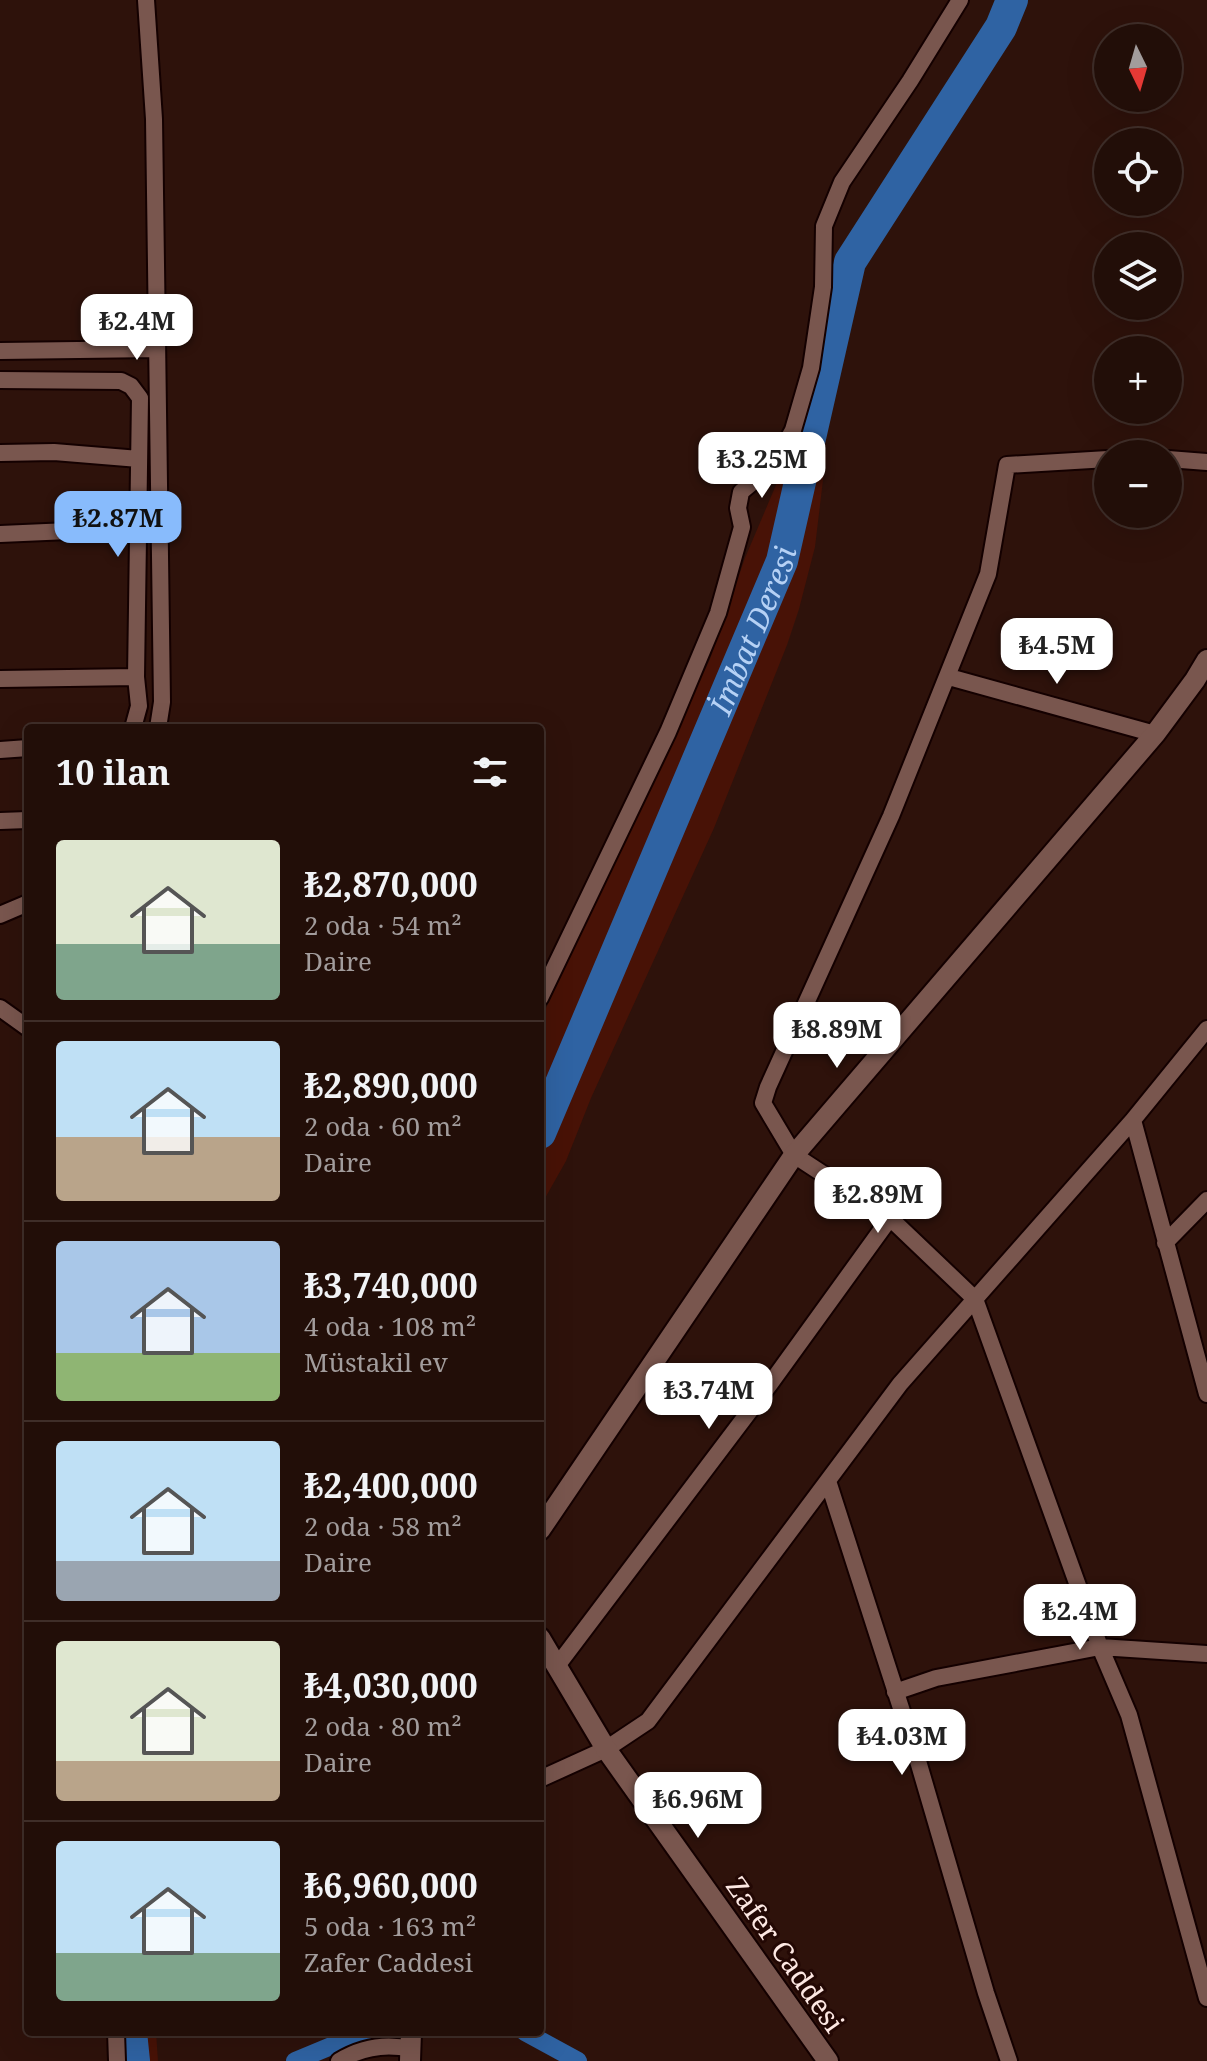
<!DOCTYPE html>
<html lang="tr">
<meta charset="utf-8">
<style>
:root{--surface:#220e08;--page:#2e1c16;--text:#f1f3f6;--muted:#a29c9c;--line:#3f2e29;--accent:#88bbfc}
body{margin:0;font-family:"Noto Serif",serif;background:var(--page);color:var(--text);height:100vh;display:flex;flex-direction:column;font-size:30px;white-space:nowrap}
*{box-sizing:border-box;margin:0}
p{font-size:26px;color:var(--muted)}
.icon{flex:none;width:44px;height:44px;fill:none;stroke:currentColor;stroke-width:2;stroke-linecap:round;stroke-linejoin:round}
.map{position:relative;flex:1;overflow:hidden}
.side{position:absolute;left:24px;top:724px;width:520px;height:1312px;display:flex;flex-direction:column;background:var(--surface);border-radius:8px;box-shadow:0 8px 32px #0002,0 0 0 2px var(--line)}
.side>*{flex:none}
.needle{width:52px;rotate:175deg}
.buttons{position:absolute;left:1094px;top:24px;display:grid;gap:16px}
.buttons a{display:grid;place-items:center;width:88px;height:88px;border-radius:50%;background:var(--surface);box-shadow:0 8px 32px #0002,0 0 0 2px var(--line);font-size:40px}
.price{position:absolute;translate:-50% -68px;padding:0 18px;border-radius:16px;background:#fff;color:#222;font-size:26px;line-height:52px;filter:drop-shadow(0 2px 4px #0008)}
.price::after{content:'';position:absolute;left:50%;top:48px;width:24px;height:18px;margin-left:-12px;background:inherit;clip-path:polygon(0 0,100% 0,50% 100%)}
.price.selected{background:var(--accent);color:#111}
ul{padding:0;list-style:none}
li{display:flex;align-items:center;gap:24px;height:200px;padding:0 32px}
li+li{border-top:2px solid var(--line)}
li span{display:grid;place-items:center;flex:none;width:224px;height:160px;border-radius:8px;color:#555}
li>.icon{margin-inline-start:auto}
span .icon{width:96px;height:96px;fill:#fffc;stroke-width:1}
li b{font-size:34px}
h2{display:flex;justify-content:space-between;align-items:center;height:96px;padding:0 32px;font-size:34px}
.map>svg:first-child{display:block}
.green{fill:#481206}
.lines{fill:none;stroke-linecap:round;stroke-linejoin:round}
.canal{stroke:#2f63a3;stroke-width:18}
.river{stroke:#2f63a3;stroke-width:32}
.minor-casing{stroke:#140000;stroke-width:20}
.tertiary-casing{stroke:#140000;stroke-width:24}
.minor{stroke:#79564e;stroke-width:16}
.tertiary{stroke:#79564e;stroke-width:20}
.labels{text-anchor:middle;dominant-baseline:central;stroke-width:6;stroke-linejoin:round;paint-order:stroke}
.street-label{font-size:28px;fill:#fde8e3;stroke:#230804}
.water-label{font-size:30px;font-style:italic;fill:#b5d1f5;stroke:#230804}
</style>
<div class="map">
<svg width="1207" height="2061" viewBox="0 0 1207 2061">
<rect width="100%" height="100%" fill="#2e120b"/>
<!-- green -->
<path class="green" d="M826,455L815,547L799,609L787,645L714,828L591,1098L566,1161L540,1207V1021L710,659L745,558L787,459Z
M105,2032H156L158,2061H109Z"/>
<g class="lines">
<!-- canal -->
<path class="canal" d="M525,2032L578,2061
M295,2061L365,2032"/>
<!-- river -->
<g class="river">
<path id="s1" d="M540,1133L782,561L850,262L1001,27L1012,0"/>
<path d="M131,2032L134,2061"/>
</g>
<defs>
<path id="minor" d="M146,0L154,119L162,702L158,728
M0,351L157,349
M0,380L121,381L131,386L140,398L136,677L139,706L133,728
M0,453L54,452L139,459
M1108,459L1007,465L988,574L891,816L768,1087L763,1103L794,1155L890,1218L975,1299L1100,1647L1129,1715L1207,1998
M1168,459L1207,462
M0,534L138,528
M949,677L1155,734
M0,679L136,677
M0,750L28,748
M0,821L28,820
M0,915L28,903
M540,998L668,732L718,613L742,527L738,508L741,492L775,463L793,430L811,368L823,287L824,226L842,182L910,81L960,0
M0,1008L28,1028
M1133,1120L1207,1394
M1165,1243L1207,1200
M828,1481L918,1761L986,1993L1009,2061
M557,1666L770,1384L890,1218
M895,1692L936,1678L1100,1647L1207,1654
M540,1779L606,1749L648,1721L900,1384L1133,1120L1207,1029
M116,2032L117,2061
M339,2061C362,2047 385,2043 411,2049"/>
<path id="tertiary" d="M540,1530L794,1155L1155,734L1195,680L1207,660
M540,1638L606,1749L828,2061
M410,2061L411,2032"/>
</defs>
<!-- minor casing -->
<use href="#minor" class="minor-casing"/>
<!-- tertiary casing -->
<use href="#tertiary" class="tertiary-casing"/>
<!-- minor -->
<use href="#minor" class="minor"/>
<!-- tertiary -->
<use href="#tertiary" class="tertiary"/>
</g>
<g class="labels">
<!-- street labels -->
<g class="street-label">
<text transform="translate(786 1954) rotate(55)">Zafer Caddesi</text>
</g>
<!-- water labels -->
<g class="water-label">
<text stroke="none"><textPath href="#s1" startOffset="546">İmbat Deresi</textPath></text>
</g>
</g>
</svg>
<div class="buttons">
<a><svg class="needle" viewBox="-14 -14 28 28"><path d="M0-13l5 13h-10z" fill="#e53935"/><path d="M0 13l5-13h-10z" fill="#a29c9c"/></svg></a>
<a><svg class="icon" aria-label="locate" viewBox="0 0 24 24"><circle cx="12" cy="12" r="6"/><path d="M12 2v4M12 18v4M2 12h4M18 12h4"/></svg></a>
<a><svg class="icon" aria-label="layers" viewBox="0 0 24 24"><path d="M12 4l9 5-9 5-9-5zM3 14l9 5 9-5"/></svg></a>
<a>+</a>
<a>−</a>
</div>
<b class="price" style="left:137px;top:362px">₺2.4M</b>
<b class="price" style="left:762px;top:500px">₺3.25M</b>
<b class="price selected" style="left:118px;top:559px">₺2.87M</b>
<b class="price" style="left:1057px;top:686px">₺4.5M</b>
<b class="price" style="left:837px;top:1070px">₺8.89M</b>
<b class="price" style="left:878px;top:1235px">₺2.89M</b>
<b class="price" style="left:709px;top:1431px">₺3.74M</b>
<b class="price" style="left:1080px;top:1652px">₺2.4M</b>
<b class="price" style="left:902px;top:1777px">₺4.03M</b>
<b class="price" style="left:698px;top:1840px">₺6.96M</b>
<section class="side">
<h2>10 ilan<svg class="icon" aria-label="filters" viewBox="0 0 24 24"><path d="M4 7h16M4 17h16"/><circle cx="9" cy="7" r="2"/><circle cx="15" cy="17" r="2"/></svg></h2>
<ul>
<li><span style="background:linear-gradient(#dfe7d0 65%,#7fa58c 0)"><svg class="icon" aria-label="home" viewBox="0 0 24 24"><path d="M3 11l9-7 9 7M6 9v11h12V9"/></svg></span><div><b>₺2,870,000</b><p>2 oda · 54 m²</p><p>Daire</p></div></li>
<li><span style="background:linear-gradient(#bfe0f5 60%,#b9a48a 0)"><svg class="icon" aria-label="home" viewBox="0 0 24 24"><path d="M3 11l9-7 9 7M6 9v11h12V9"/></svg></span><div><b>₺2,890,000</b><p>2 oda · 60 m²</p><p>Daire</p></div></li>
<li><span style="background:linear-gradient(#a9c7e8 70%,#8fb573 0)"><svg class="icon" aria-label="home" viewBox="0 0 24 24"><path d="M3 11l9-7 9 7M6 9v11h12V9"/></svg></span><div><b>₺3,740,000</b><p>4 oda · 108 m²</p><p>Müstakil ev</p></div></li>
<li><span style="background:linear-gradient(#bfe0f5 75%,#9aa5b1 0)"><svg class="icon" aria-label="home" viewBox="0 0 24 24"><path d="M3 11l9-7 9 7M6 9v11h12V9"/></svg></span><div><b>₺2,400,000</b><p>2 oda · 58 m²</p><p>Daire</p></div></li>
<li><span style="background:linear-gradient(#dfe7d0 75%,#b9a48a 0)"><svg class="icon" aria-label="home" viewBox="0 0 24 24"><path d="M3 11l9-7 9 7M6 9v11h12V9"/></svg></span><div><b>₺4,030,000</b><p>2 oda · 80 m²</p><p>Daire</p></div></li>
<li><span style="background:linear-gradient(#bfe0f5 70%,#7fa58c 0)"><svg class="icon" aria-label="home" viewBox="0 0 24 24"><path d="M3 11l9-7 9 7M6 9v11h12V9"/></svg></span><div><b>₺6,960,000</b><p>5 oda · 163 m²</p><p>Zafer Caddesi</p></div></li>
</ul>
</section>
</div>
